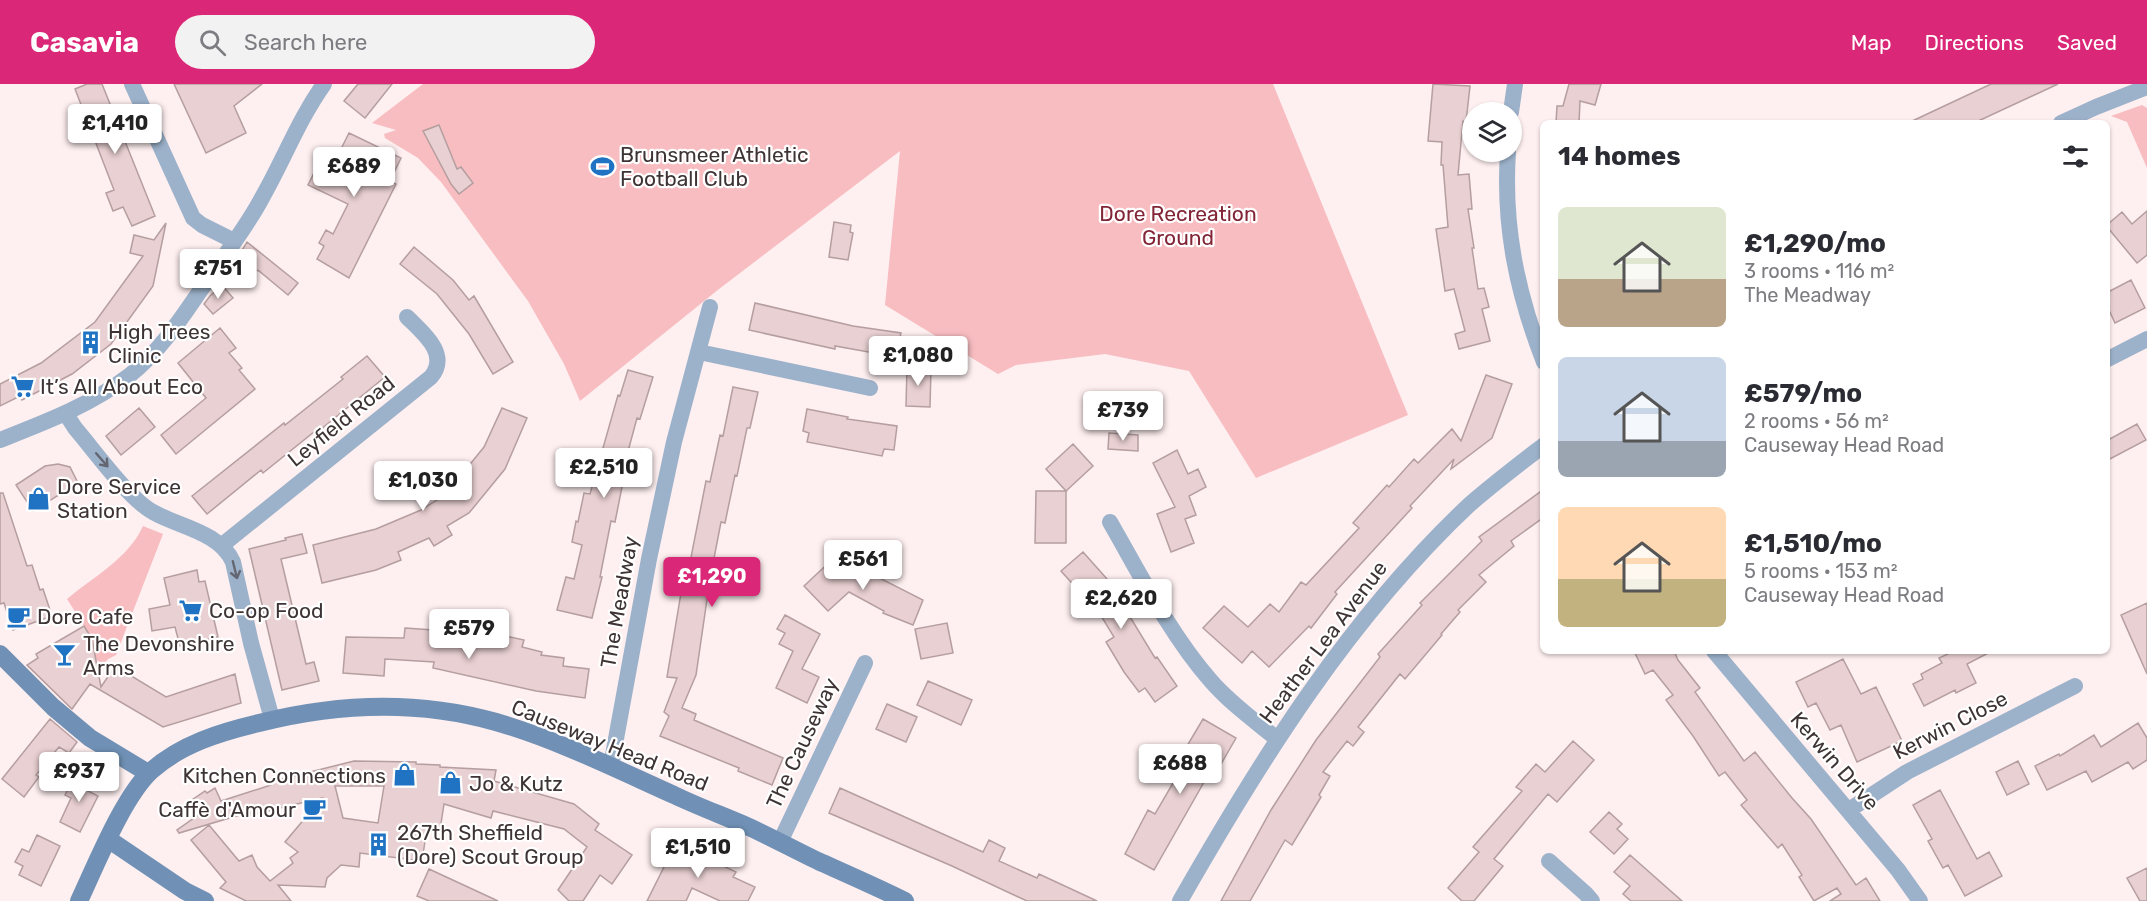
<!DOCTYPE html>
<meta charset="utf-8">
<style>
:root{--surface:#fff;--page:#f2f2f3;--text:#2b2b33;--muted:#7c7c81;--accent:#db2777}
body{margin:0;font-family:Rubik,sans-serif;background:var(--page);color:var(--text);height:100vh;display:flex;flex-direction:column;font-size:22px;white-space:nowrap}
*{box-sizing:border-box;margin:0}
p{font-size:20px;color:var(--muted)}
.icon{flex:none;width:33px;height:33px;fill:none;stroke:currentColor;stroke-width:2;stroke-linecap:round;stroke-linejoin:round}
.map{position:relative;flex:1;overflow:hidden}
.drawer{position:absolute;left:1540px;top:36px;width:570px;height:534px;display:flex;flex-direction:column;background:var(--surface);border-radius:9px;box-shadow:0 2px 4px #0004}
.drawer>*{flex:none}
.fabs{position:absolute;left:1462px;top:18px;display:grid;gap:12px}
.fabs a{display:grid;place-items:center;width:60px;height:60px;border-radius:50%;background:var(--surface);box-shadow:0 2px 4px #0004;font-size:30px}
.price{position:absolute;translate:-50% -51px;padding:0 14px;border-radius:6px;background:#fff;color:#222;font-size:20px;line-height:39px;filter:drop-shadow(0 2px 3px #0008)}
.price::after{content:'';position:absolute;left:50%;top:36px;width:18px;height:14px;margin-left:-9px;background:inherit;clip-path:polygon(0 0,100% 0,50% 100%)}
.price.on{background:var(--accent);color:#fff}
ul{padding:0;list-style:none}
li{display:flex;align-items:center;gap:18px;height:150px;padding:0 18px}
li span{display:grid;place-items:center;flex:none;width:168px;height:120px;border-radius:9px;color:#555}
li>.icon{margin-inline-start:auto}
span .icon{width:72px;height:72px;fill:#fffc;stroke-width:1}
li b{font-size:26px}
h2{display:flex;justify-content:space-between;align-items:center;height:72px;padding:0 18px;font-size:26px}
header{display:flex;align-items:center;gap:36px;box-sizing:border-box;height:84px;padding:0 30px;background:var(--accent);color:#fff}
header strong{font-size:28px}
nav{display:flex;gap:33px;margin-inline-start:auto;font-size:21px}
.search{width:420px;height:54px;background:var(--page);display:flex;align-items:center;gap:15px;box-sizing:border-box;padding:0 21px;border-radius:33px;color:var(--muted);font-size:22px}
.map>svg:first-child{display:block}
.green{fill:#f8bdc1}
.building{fill:#e9d0d2;stroke:#b59e9f;stroke-width:1.5;fill-rule:evenodd}
.lines{fill:none;stroke-linecap:round;stroke-linejoin:round}
.street{stroke:#9cb2ca;stroke-width:16}
.secondary{stroke:#7091b5;stroke-width:18}
.oneway{stroke:#646671}
.labels{text-anchor:middle;dominant-baseline:central;stroke-width:4.5;stroke-linejoin:round;paint-order:stroke}
.poi-label{font-size:21px;fill:#3e3435;stroke:#fff;text-anchor:start}
.park-label{font-size:21px;fill:#822536;stroke:#fff}
.street-label{font-size:21px;fill:#3e3435;stroke:#fff}
</style>
<header>
<strong>Casavia</strong>
<div class="search"><svg class="icon" aria-label="search" viewBox="0 0 24 24"><circle cx="10" cy="10" r="6"/><path d="M15 15l6 6"/></svg>Search here</div>
<nav><a>Map</a><a>Directions</a><a>Saved</a></nav>
</header>
<div class="map">
<svg width="2147" height="817" viewBox="0 0 2147 817">
<rect width="100%" height="100%" fill="#feeff0"/>
<!-- green -->
<path class="green" d="M423,0H1273L1408,331L1256,394L1189,287L1105,270L1016,281L998,290L885,221L900,67L719,205L580,317L564,280L528,217L441,98L418,74L385,54L384,50L396,46L372,39Z
M2142,21L2147,24V84L2127,38L2111,32Z
M143,442L163,450L116,571L108,575L103,581L92,572L95,568L94,561L89,558L88,548L67,515C93,493 129,474 143,442Z"/>
<!-- building -->
<path class="building" d="M87,0H102L155,132L132,142L123,123L113,127L106,109L114,106L75,5Z
M174,0H262L234,22L246,49L206,69Z
M358,0H392L365,34L344,17Z
M1433,0L1470,2L1466,38L1463,37L1458,91L1469,90L1472,125H1468L1474,164H1472L1478,205L1484,204L1489,223L1482,225L1490,257L1459,265L1455,250L1465,247L1454,205L1445,207L1436,145L1448,143L1443,81H1441L1442,58L1428,57Z
M1569,0H1601L1595,21L1580,17L1579,39H1556L1557,22H1563Z
M1991,0H2058L1974,39H1908Z
M439,41L457,85L461,83L473,99L459,110L451,100L423,47Z
M349,49L401,74L390,97L396,100L349,194L317,175L324,162L319,159L326,146L333,150L348,120L308,101L323,71L335,77Z
M2147,127V171L2137,179L2108,144V140L2122,128L2132,140Z
M834,138L851,141L850,148L853,149L848,176L829,173Z
M166,139L153,202L111,260L72,290L22,316L20,312L0,322V300L41,279L95,238L143,172L130,169L134,151L154,156Z
M247,158L298,199L288,211L259,187L245,183L236,176Z
M414,163L453,196L469,216L474,212L513,278L493,290L469,250L437,210L400,180Z
M2131,196L2145,224L2115,239L2108,224V208Z
M222,201L233,214L213,230L204,220L210,212Z
M755,219L853,242L901,249L896,273L835,262V265L749,246Z
M220,244L236,264L229,269L242,284L239,286L255,305L176,370L161,351L206,314L178,279Z
M367,272L385,293L315,350L314,348L263,389L261,386L207,430L192,412L284,339L285,341L343,295L341,293Z
M907,283L931,284L930,323L906,322Z
M628,286L653,293L640,335L637,334L620,397L623,398L615,438L611,437L600,493H602L592,534L557,526L566,493L574,495L582,461L572,458L576,437L578,438L584,409L590,410L618,311L620,312Z
M1486,291L1512,300L1492,354L1451,385L1454,375L1410,422L1412,424L1335,508L1337,510L1311,544L1309,542L1269,583L1252,567L1242,579L1203,544L1224,522L1248,543L1270,520L1279,528L1301,498L1306,501L1359,444L1353,439L1387,401L1389,403L1414,375L1418,379L1452,345L1461,357Z
M733,303L758,308L750,344H747L737,392L735,391L725,439L721,438L710,495L696,591L682,624L696,630L694,636L783,674L772,701L738,687L739,684L660,652L669,632L664,628L677,594L667,593L682,503L685,504L706,397L710,398L720,351L723,352Z
M139,324L155,343L121,371L106,352Z
M502,324L527,334L505,385L469,429L447,442L452,451L434,462L429,454L398,468L401,476L376,486L322,499L313,461L376,445L421,426L445,411L484,363Z
M807,325L848,333L847,335L897,342L894,366L884,365L882,372L807,358L809,349L803,347Z
M2137,340L2146,356L2108,376V356Z
M1109,349L1138,351V367L1108,365Z
M1073,360L1093,382L1066,407V459H1035L1036,407H1066L1046,385Z
M1177,366L1188,390L1198,385L1206,403L1189,412L1196,431L1185,435L1194,459L1171,468L1157,430L1175,423L1153,379Z
M58,380L70,383L78,399L33,427L16,401L45,382Z
M1544,405V433L1511,457L1514,462L1479,491L1486,498L1458,526L1460,528L1441,550L1442,551L1405,595L1400,590L1358,643L1364,648L1353,662L1347,657L1323,688L1330,692L1319,711L1321,713L1292,761L1285,756L1250,817H1221L1271,726L1316,656L1380,573L1378,570L1422,521L1420,519L1482,457L1479,453Z
M0,409H3L27,482L32,481L40,506L43,505L52,532L13,546L4,519L0,520Z
M302,450L307,469L281,475L306,580L314,578L319,597L282,606L249,465L286,456L285,454Z
M1083,468L1107,495L1155,574L1157,573L1177,602L1155,618L1145,604L1139,608L1124,588L1106,558L1114,553L1089,512L1086,515L1061,487Z
M837,471L856,492L860,484L923,516L913,541L883,529L884,527L849,508L828,527L804,502Z
M197,486L199,498L205,497L218,553L180,562L175,543L152,547L149,525L170,521L164,494Z
M2147,519V590L2121,531Z
M785,531L820,550L802,585L819,593L807,619L776,604L793,567L779,560L785,549L777,545Z
M947,539L953,569L921,575L915,545Z
M84,542L92,555L101,603L115,582L166,613L235,590L241,619L163,643L90,600L72,625L27,581L38,574L36,570Z
M405,544L433,546V552L465,559L467,552L486,556L488,548L524,556L522,563L542,568L541,571L564,574L563,582L589,585L585,614L536,607L433,584L434,578L385,575L384,592L343,589L346,553L404,554Z
M1634,567H1674L1678,576L1700,604L1695,608L1744,677L1755,668L1792,714L1811,735L1856,801L1866,794L1880,817H1830L1841,810L1837,804L1814,817L1799,793L1802,791L1782,760L1778,764L1741,721L1747,716L1725,688L1719,692L1693,652L1666,616L1673,611L1653,586L1645,590Z
M1954,567H1992L1967,580L1976,599L1956,609L1955,606L1924,622L1913,600L1923,595L1921,590L1942,579L1939,574Z
M1843,575L1861,610L1876,603L1902,657L1857,678L1841,641L1830,646L1816,619L1808,623L1796,598Z
M928,597L972,616L961,641L917,621Z
M887,620L917,633L906,658L876,645Z
M50,635L77,658L69,669L59,663L36,691L39,693L24,713L2,695Z
M1203,635L1236,654L1221,680L1216,677L1154,786L1125,770L1148,726L1155,730L1190,670L1184,667Z
M2138,639L2147,654V676L2133,685L2128,678L2092,698L2086,687L2047,706L2035,682L2059,670L2060,672L2094,651L2101,663Z
M1573,657L1594,676L1557,718L1548,710L1494,775L1503,782L1474,817H1462L1448,804L1479,768L1473,763L1522,707L1516,703L1536,680L1545,688Z
M354,677L416,678V680L440,681V683L496,686L494,697L574,720L599,740L595,746L632,771L612,800L600,791L583,817H569L558,806L587,763L564,745L493,727L491,734L444,720L440,746L427,744L422,777L360,769L359,783L341,781L327,794L325,803L278,801L291,817H246L220,804L226,798L191,756L209,741L239,777L252,771L257,783L270,797L293,779L290,774L298,768L285,758L322,714L251,731L250,728L179,749L177,746L201,729L192,716L205,707L207,709L215,704L221,717L271,701L270,698ZM335,702H384L378,739L343,734Z
M2018,677L2029,700L2007,711L1996,688Z
M76,690L93,698L88,707L98,712L80,748L60,738L71,714L65,711Z
M840,704L983,768L989,756L1005,764L999,777L1037,794L1039,790L1097,817H1027L952,782L829,729Z
M1940,706L1977,775L1989,768L2002,792L1965,812L1948,781L1943,784L1928,757L1932,755L1913,721Z
M1609,728L1622,740L1617,745L1628,755L1614,770L1590,748Z
M37,751L60,762L41,802L19,791L23,782L15,778L22,765L29,768Z
M676,759L736,788L733,793L755,803L748,817H720L692,804L686,817H647Z
M1630,771L1682,817H1631L1623,810L1630,802L1614,788Z
M2147,784V817H2140L2127,794Z
M429,785L498,817H429L417,812Z"/>
<g class="lines">
<!-- street -->
<path class="street" d="M132,0L193,134L202,141L234,157
M1511,28L1515,0
M2061,39L2096,23L2147,3
M1508,68C1503,142 1517,209 1544,278
M699,268L870,304
M2108,275L2147,255
M66,330L75,344C94,366 129,415 153,428C179,443 220,448 233,478L251,559L272,635
M0,356C46,338 91,321 130,291C164,264 188,224 213,188C230,164 249,139 263,112C284,75 299,35 324,0
M1110,438C1141,492 1170,550 1211,597C1230,619 1255,637 1277,655
M221,462L431,293C450,270 423,249 407,233
M1714,567L1898,786L1920,817
M611,682L649,475L674,358L710,223
M1849,726L1907,688L2075,602
M780,758L865,579
M1549,777L1586,810L1592,817
M1180,817C1261,675 1349,534 1469,421C1493,400 1518,381 1544,361"/>
<!-- secondary -->
<path class="secondary" d="M0,570L53,623L90,654L148,689
M108,755L185,807L205,817
M79,817C96,781 123,713 151,687C181,660 221,648 259,639C338,619 418,616 496,638C558,656 616,685 674,711C699,723 724,732 749,743C773,754 795,766 818,777C847,790 877,803 905,817"/>
</g>
<!-- one-way arrows -->
<defs><path id="oneway-shaft" d="M-6 0H5M1.5-3L5.5 0L1.5 3" fill="none" stroke-width="1.6" stroke-linecap="round" stroke-linejoin="round" transform="scale(1.5)"/></defs>
<g class="oneway">
<use href="#oneway-shaft" transform="translate(102 376) rotate(49)"/>
<use href="#oneway-shaft" transform="translate(235 486) rotate(76)"/>
</g>
<!-- icons -->
<defs>
<symbol id="stadium-bare" viewBox="-9 -9 18 18"><path d="M0-5a6.5 5 0 1 0 0 10a6.5 5 0 1 0 0-10ZM-3.5-1.8h7v3.6h-7Z" fill="#2073c2" stroke="#fff" stroke-width="2.5" paint-order="stroke"/></symbol>
<symbol id="building-bare" viewBox="-9 -9 18 18"><path d="M-4-6H4V6H1V3H-1V6H-4ZM-2.5-4.3h1.7v1.8h-1.7ZM.8-4.3h1.7v1.8H.8ZM-2.5-1h1.7V.8h-1.7ZM.8-1h1.7V.8H.8Z" fill="#2073c2" stroke="#fff" stroke-width="2.5" paint-order="stroke"/></symbol>
<symbol id="supermarket-bare" viewBox="-9 -9 18 18"><path d="M-6-5.5h2.5l.6 2H6L4.5 2H-2.5L-4.4-4H-6ZM-1.5 3.2a1.3 1.3 0 1 0 .1 0ZM3 3.2a1.3 1.3 0 1 0 .1 0Z" fill="#2073c2" stroke="#fff" stroke-width="2.5" paint-order="stroke"/></symbol>
<symbol id="shop-bare" viewBox="-9 -9 18 18"><path d="M-5-2.5h2.3a2.7 3.5 0 0 1 5.4 0H5L5.5 6h-11ZM-1.5-2.5h3a1.5 2.3 0 0 0-3 0Z" fill="#2073c2" stroke="#fff" stroke-width="2.5" paint-order="stroke"/></symbol>
<symbol id="cafe-bare" viewBox="-9 -9 18 18"><path d="M-5.5-4.5H6V0H3Q3 3.5 0 3.5H-2.5Q-5.5 3.5-5.5 0ZM3-3.2v2h1.7v-2ZM-6 4.5H4V6H-6Z" fill="#2073c2" stroke="#fff" stroke-width="2.5" paint-order="stroke"/></symbol>
<symbol id="bar-bare" viewBox="-9 -9 18 18"><path d="M-6-5H6L.8 .8V4.5H3.5V6h-7V4.5H-.8V.8Z" fill="#2073c2" stroke="#fff" stroke-width="2.5" paint-order="stroke"/></symbol>
</defs>
<g fill-rule="evenodd">
<use href="#stadium-bare" x="586" y="66" width="33" height="33"/>
<use href="#building-bare" x="74" y="242" width="33" height="33"/>
<use href="#supermarket-bare" x="6" y="286" width="33" height="33"/>
<use href="#shop-bare" x="22" y="398" width="33" height="33"/>
<use href="#supermarket-bare" x="174" y="510" width="33" height="33"/>
<use href="#cafe-bare" x="2" y="516" width="33" height="33"/>
<use href="#bar-bare" x="48" y="554" width="33" height="33"/>
<use href="#shop-bare" x="388" y="674" width="33" height="33"/>
<use href="#shop-bare" x="434" y="682" width="33" height="33"/>
<use href="#cafe-bare" x="298" y="708" width="33" height="33"/>
<use href="#building-bare" x="362" y="744" width="33" height="33"/>
</g>
<g class="labels">
<!-- poi labels -->
<g class="poi-label">
<text x="620" y="70">Brunsmeer Athletic<tspan x="620" dy="24">Football Club</tspan></text>
<text x="108" y="247">High Trees<tspan x="108" dy="24">Clinic</tspan></text>
<text x="40" y="302">It’s All About Eco</text>
<text x="57" y="402">Dore Service<tspan x="57" dy="24">Station</tspan></text>
<text x="209" y="526">Co-op Food</text>
<text x="37" y="532">Dore Cafe</text>
<text x="83" y="559">The Devonshire<tspan x="83" dy="24">Arms</tspan></text>
<text x="386" y="691" text-anchor="end">Kitchen Connections</text>
<text x="469" y="699">Jo &amp; Kutz</text>
<text x="296" y="725" text-anchor="end">Caffè d'Amour</text>
<text x="397" y="748">267th Sheffield<tspan x="397" dy="24">(Dore) Scout Group</tspan></text>
</g>
<!-- park labels -->
<g class="park-label">
<text x="1178" y="129">Dore Recreation<tspan x="1178" dy="24">Ground</tspan></text>
</g>
<!-- street labels -->
<g class="street-label">
<text transform="translate(341 337) rotate(-39)">Leyfield Road</text>
<text transform="translate(619 518) rotate(-80)">The Meadway</text>
<text transform="translate(1323 558) rotate(-53)">Heather Lea Avenue</text>
<text transform="translate(1950 641) rotate(-27)">Kerwin Close</text>
<text transform="translate(802 659) rotate(-65)">The Causeway</text>
<text transform="translate(610 661) rotate(22)">Causeway Head Road</text>
<text transform="translate(1835 677) rotate(49)">Kerwin Drive</text>
</g>
</g>
</svg>
<div class="fabs">
<a><svg class="icon" aria-label="layers" viewBox="0 0 24 24"><path d="M12 4l9 5-9 5-9-5zM3 14l9 5 9-5"/></svg></a>
</div>
<b class="price" style="left:115px;top:71px">£1,410</b>
<b class="price" style="left:354px;top:114px">£689</b>
<b class="price" style="left:218px;top:216px">£751</b>
<b class="price" style="left:918px;top:303px">£1,080</b>
<b class="price" style="left:1123px;top:358px">£739</b>
<b class="price" style="left:604px;top:415px">£2,510</b>
<b class="price" style="left:423px;top:428px">£1,030</b>
<b class="price" style="left:863px;top:507px">£561</b>
<b class="price on" style="left:712px;top:524px">£1,290</b>
<b class="price" style="left:1121px;top:546px">£2,620</b>
<b class="price" style="left:469px;top:576px">£579</b>
<b class="price" style="left:1180px;top:711px">£688</b>
<b class="price" style="left:79px;top:719px">£937</b>
<b class="price" style="left:698px;top:795px">£1,510</b>
<section class="drawer">
<h2>14 homes<svg class="icon" aria-label="filters" viewBox="0 0 24 24"><path d="M4 7h16M4 17h16"/><circle cx="9" cy="7" r="2"/><circle cx="15" cy="17" r="2"/></svg></h2>
<ul>
<li><span style="background:linear-gradient(#dfe7d0 60%,#b9a48a 0)"><svg class="icon" aria-label="home" viewBox="0 0 24 24"><path d="M3 11l9-7 9 7M6 9v11h12V9"/></svg></span><div><b>£1,290/mo</b><p>3 rooms · 116 m²</p><p>The Meadway</p></div></li>
<li><span style="background:linear-gradient(#c9d6e8 70%,#9aa5b1 0)"><svg class="icon" aria-label="home" viewBox="0 0 24 24"><path d="M3 11l9-7 9 7M6 9v11h12V9"/></svg></span><div><b>£579/mo</b><p>2 rooms · 56 m²</p><p>Causeway Head Road</p></div></li>
<li><span style="background:linear-gradient(#ffd9b3 60%,#c2b280 0)"><svg class="icon" aria-label="home" viewBox="0 0 24 24"><path d="M3 11l9-7 9 7M6 9v11h12V9"/></svg></span><div><b>£1,510/mo</b><p>5 rooms · 153 m²</p><p>Causeway Head Road</p></div></li>
</ul>
</section>
</div>
